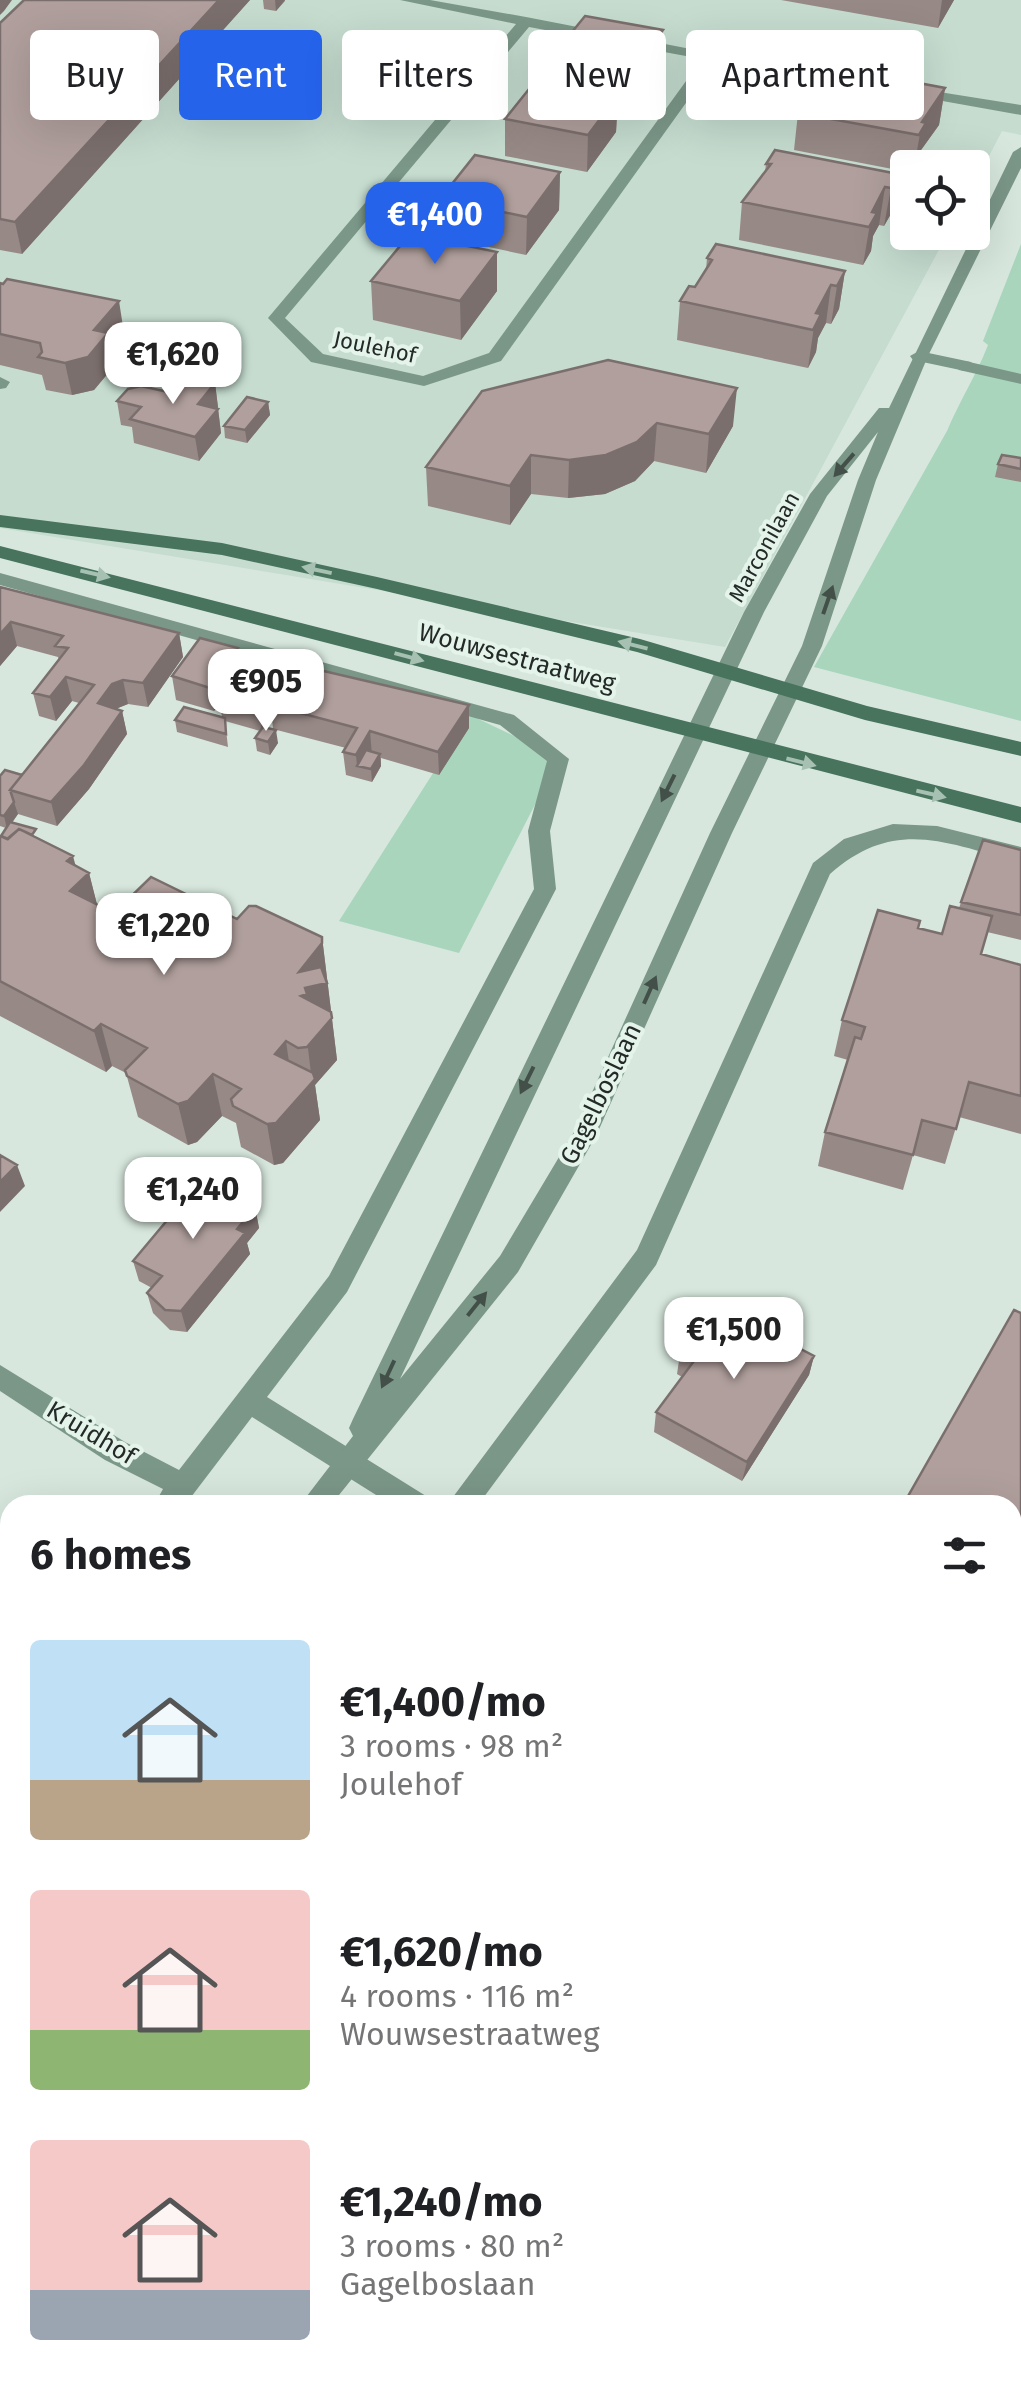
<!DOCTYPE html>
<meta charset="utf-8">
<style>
:root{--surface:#fff;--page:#f2f2f2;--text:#202124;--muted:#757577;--accent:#2563eb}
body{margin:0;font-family:"Fira Sans",sans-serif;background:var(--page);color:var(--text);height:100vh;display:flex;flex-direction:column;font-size:38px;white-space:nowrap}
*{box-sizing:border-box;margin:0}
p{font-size:32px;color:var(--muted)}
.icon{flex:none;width:55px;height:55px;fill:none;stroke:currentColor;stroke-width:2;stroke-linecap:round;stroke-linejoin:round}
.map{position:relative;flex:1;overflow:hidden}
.sheet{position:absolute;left:0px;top:1495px;width:1022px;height:892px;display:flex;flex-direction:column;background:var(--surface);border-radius:30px 30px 0 0;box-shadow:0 10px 40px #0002}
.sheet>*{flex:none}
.guide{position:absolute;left:30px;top:30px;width:962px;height:90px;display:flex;gap:20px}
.buttons{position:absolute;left:890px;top:150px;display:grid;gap:20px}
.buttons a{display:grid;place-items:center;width:100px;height:100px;border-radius:10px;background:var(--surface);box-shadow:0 10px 40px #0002;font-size:50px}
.price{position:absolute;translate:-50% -85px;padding:0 22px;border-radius:20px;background:#fff;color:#222;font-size:32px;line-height:65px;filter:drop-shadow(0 2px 5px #0008)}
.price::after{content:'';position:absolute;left:50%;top:60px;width:30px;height:22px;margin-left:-15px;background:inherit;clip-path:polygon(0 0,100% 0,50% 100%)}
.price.active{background:var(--accent);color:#fff}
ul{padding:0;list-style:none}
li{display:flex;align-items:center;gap:30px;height:250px;padding:0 30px}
li span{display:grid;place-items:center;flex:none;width:280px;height:200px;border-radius:10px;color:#555}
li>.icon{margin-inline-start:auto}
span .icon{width:120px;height:120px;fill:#fffc;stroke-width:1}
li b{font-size:42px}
h2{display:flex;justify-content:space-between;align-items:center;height:120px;padding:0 30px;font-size:42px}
.chip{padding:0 35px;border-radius:10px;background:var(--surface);box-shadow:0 10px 40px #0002;font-size:35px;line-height:90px}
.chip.active{background:var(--accent);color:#fff}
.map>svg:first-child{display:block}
.built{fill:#c5dccf}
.green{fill:#a8d5bc}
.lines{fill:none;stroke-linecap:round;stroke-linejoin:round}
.service{fill:#7b9788;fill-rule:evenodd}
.minor{fill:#7b9788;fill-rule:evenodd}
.tertiary{fill:#7b9788;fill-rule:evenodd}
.secondary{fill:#48735d;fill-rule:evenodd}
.wall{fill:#978986}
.shaded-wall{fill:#7b6f6d}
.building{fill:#b09f9c;stroke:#7b6f6d;stroke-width:2.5}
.oneway{fill:#425049}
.oneway2{fill:#a6c0b2}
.labels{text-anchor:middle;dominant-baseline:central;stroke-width:8;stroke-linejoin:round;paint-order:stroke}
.far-street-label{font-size:22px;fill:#242a27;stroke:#e4f4eb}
.street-label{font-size:25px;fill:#242a27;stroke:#e4f4eb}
</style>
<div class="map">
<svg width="1021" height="2386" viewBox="0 0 1021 2386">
<rect width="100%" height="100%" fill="#d7e7dd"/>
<!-- built -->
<path class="built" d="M0,0H1021V135L1002,131L973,187L972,168H908V232L948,233L725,647L0,528Z"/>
<!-- green -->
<path class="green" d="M1021,244V721L814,667L947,431C960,400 975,378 988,345L983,341Z
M470,715L535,746L553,762L545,785L459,953L339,921Z"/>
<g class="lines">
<!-- service -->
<path class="service" d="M965,361L1021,374V384L959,370L956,366Z
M0,377L10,382L6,388L0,389Z"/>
<!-- minor -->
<path class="minor" d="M400,0H430L526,17L861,82L854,86L716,61L501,361L424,386L311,362L268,318L516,24ZM529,27L702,59L489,353L423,376L323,354L285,318Z
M914,88L1021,105V115L909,95V89Z
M919,351L971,362L974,366L965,371L913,360L910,356Z
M0,573L514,715L569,759L550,831L556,889L347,1292L267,1397L426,1496L430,1505H392L252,1417L185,1505H154L163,1489L105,1460L0,1391V1365L125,1442L179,1470L329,1276L534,889L528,831L547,761L500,725L0,585Z
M893,824L937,826L1021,847V863C946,843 895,817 830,874L656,1265L478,1505H447L637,1250L813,863L844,839Z
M10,1678V1714L0,1718V1682Z
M1012,1852L1021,1855V1888L1012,1884Z
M1021,1945V1993L1012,1997V1948Z
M10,2115V2159L0,2163V2119Z
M635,2378H679L683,2386H638Z
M825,2378H861L858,2386H822Z"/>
<!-- tertiary -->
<path class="tertiary" d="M1021,147V168L928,356L876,480L822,646L732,833L596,1136L518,1272L331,1505H300L353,1436L349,1428L353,1419L744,612L810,494L879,408H889L1013,152ZM878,432L858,480L802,646L710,833L574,1132L500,1256L400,1379L764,612L827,496Z
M10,1886V1927L0,1931V1890Z"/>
<!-- secondary -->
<path class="secondary" d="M0,515L222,543L377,577L640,639L867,706L1021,742V756L865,720L637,652L377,589L222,555L0,527Z
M0,546L1021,807V823L0,558Z"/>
</g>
<!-- wall -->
<path class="wall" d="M24,0H250L22,254L0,250V23Z
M263,0H285V1L276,11L264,9Z
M781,0H954L938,28Z
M663,30L661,67L633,105L618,102L616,132L587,172L505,156V119L554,82L555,53Z
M820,78L945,88L939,125L921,150L920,160L916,168H908V172L794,150L798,113L819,88Z
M766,164L898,174L892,212L884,226L879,225L873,236L871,251L863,265L739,240L742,202L765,172Z
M560,172L559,210L526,255L442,237L440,199Z
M497,252V291L461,340L373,320L371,281Z
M707,258L845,271L839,309L831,324L826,323L818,338L816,352L808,368L677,340L680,301L695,287L706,270Z
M0,283L124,333L111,350L114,366L94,390L72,395L46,390L42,375L0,365Z
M215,383L221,433L199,461L134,443L132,427L121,425L117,401L173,393Z
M482,391L733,426L706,473L654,461L635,481L605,494L568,498L531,494L510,525L428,506L426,467Z
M268,402L270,415L247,443L225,438L224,426Z
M1021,458V482L995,477L998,464Z
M0,587L179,633L183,657L148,707L128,704L118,708L117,709L122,711L127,734L89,789L57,826L18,814L12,823L39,839L75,866L89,873L97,905L114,913L237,919L322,937L337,1060L315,1085L320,1120L283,1163L274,1165L241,1147L236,1123L222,1116L197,1142L188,1145L138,1117L126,1073L112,1066L106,1072L0,1016V836L6,828L0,826V776L22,775L79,703L72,701L56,721L39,716L33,693L59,660L58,657L17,646L0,666Z
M238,648L241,667L292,662L293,672L469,705V728L439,775L381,758V766L372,782L346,775L343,752L346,748L273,729L272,719L265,727L278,743L270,755L257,751L255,738L260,731L225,721L228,747L177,732L175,720L222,717L220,703L214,711L176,700L172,676Z
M983,840L1021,850V940L987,932L981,954L1021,965V1134L959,1117L945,1164L913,1155L903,1190L818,1166L825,1132L848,1060L834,1056L842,1020L918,928L942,934L959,908Z
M255,1207L259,1228L247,1243L250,1254L187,1332L170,1330L153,1313L147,1293L152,1288L139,1281L133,1261L170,1218L167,1208Z
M1021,1313V1636L1012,1631V1505Z
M680,1354L814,1356L809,1375L742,1481L654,1432L656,1412L682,1377L677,1374Z
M1021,2042V2161L1012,2155V2058Z"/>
<!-- shaded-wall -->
<path class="shaded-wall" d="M0,0H1L4,11L0,15Z
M1,0H12L4,11Z
M219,0H250L22,254L15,222Z
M275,0H285L276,11Z
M942,0H954L938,28Z
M663,30L661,67L633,105L635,68Z
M945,88L939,125L921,150L920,160L916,168H914L922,122Z
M618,95L616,132L587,172L588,135Z
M560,172L559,210L526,255L527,217Z
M898,174L892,212L884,226L891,188Z
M885,187L879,225L873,236L871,251L863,265L872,212Z
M497,252V291L461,340L460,301Z
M845,271L839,309L831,324L837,286Z
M831,285L826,323L818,338L816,352L808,368L816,313Z
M119,301L124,333L111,350L114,366L94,390L72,395L65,363Z
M215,383L218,407L201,428L198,404Z
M737,388L733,426L706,473L709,434Z
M268,402L270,415L247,443L245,430Z
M218,409L221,433L199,461L195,437Z
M657,423L654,461L635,481L605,494L568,498L569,460Z
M531,455V494L510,525V486Z
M11,622L17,646L0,666V634Z
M179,633L183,657L148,707L143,683Z
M238,648L242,672L219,697L220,703L214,711L210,688Z
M292,662L295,686L270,705L272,719L262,732L259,708Z
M66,677L72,701L56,721L50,697Z
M123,680L128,704L118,708L104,727L98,703L112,684Z
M469,705V728L439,775L438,752Z
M122,711L127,734L89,789L57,826L51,802Z
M276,730L278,743L270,755L268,742Z
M370,731L372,755L357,766L356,755Z
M380,754L381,766L372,782L371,769Z
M14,802L18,814L7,829L4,816Z
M73,856L80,882L89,873L100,916L70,891L67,861Z
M322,937L337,1060L315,1085L320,1120L283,1163L274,1165L267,1124L312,1082L299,972Z
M101,1024L112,1066L106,1072L94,1031Z
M286,1041L292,1083L275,1054Z
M213,1074L222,1116L197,1142L188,1145L178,1104Z
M17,1165L25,1186L0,1212V1182Z
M255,1207L259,1228L247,1243L250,1254L187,1332L181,1311L237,1229Z
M814,1356L809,1375L742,1481L747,1462Z
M148,2378H158L153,2386H142Z
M194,2378H203L198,2386L191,2383Z"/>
<!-- building -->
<path class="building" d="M24,0H219L15,222L0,219V23Z
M585,16L663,30L635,68L555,53Z
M828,66L945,88L922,122L926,123L919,135L798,113L821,86L825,79L820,78Z
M537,79L618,95L588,135L505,119Z
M775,150L898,174L891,188L885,187L872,212L877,213L869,227L742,202L771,164H766Z
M475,155L560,172L527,217L440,199Z
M410,234L497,252L460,301L371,281Z
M716,244L845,271L837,286L831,285L816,313L821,314L813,330L680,301L689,286L695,287L712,260L707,258Z
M7,279L119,301L94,330L108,333L88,357L65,363L38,357L42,352L40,343L0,334V283L3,284Z
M608,360L737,388L709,434L657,423L637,442L606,455L569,460L531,455L510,486L426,467L482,391Z
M186,377L215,383L198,404L218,409L195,437L130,419L141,407L117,401L128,389L141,386L173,393Z
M247,397L268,402L245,430L224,426Z
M1002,455L1021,458V469L998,464Z
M0,587L179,633L143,683L123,680L112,684L98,703L122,711L84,765L51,802L10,790L94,685L66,677L50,697L33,693L68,648L55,646L63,636L11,622L0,634Z
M200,638L238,648L210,688L172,676Z
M253,652L292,662L259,708L219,697Z
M298,665L469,705L438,752L370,731L356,755L343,752L357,728L270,705Z
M184,707L225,718L226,734L175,720Z
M263,727L276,730L268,742L255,738Z
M366,750L380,754L371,769L357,766Z
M5,770L22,775L10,790L14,802L4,816L0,815V776Z
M10,822L36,829L32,835L19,829L8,839L1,836Z
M19,829L73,856L67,861L89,873L70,891L114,913L151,877L237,919L249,906H256L322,937V943L299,972L321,967L327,983L305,988L307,994L301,996L331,1012L332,1018L307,1047L298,1048L286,1041L275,1054L313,1073L315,1079L276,1123L267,1124L233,1106L231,1099L241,1089L213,1074L188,1101L178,1104L127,1076L125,1070L147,1048L101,1024L94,1031L0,981V836L7,839Z
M983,840L1021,850V915L961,902Z
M950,906L992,916L981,954L1021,965V1096L969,1082L956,1129L922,1120L913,1155L825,1132L855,1037L861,1039L865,1027L842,1020L878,910L920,921L918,928L942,934Z
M0,1155L17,1165L0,1182Z
M194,1177L255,1207L237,1229L245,1233L181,1311L165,1310L147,1293L162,1276L133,1261L174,1212L167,1208Z
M714,1304L814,1356L747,1462L656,1412L694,1361L680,1354Z
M1014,1310L1021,1313V1606L1012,1601V1505H903Z
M1021,2053V2146L1012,2140V2072Z
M20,2378H148L142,2386H15Z
M418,2378H560L571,2386H429Z
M874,2378H963L975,2386H871Z"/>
<!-- one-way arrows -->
<defs><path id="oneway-solid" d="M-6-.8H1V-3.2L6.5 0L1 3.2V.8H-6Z" transform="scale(2.5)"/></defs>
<g class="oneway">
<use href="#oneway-solid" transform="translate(844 465) rotate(131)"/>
<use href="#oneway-solid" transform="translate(828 600) rotate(-71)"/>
<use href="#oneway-solid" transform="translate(668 788) rotate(116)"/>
<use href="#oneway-solid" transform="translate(650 990) rotate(-66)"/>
<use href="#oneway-solid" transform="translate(527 1080) rotate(116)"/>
<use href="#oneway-solid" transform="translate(477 1304) rotate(-51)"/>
<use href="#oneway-solid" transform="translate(388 1374) rotate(115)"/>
</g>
<g class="oneway2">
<use href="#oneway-solid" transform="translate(317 570) rotate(-168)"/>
<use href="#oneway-solid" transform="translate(95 574) rotate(13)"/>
<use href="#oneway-solid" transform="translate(633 645) rotate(-166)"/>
<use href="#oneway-solid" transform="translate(409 657) rotate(15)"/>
<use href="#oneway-solid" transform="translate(801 762) rotate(14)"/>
<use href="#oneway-solid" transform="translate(931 794) rotate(13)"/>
</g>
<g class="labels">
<!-- far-street labels -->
<g class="far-street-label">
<text transform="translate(375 347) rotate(12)">Joulehof</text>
<text transform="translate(764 547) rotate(-61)">Marconilaan</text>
</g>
<!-- street labels -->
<g class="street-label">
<text transform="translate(517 658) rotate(15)">Wouwsestraatweg</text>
<text transform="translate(601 1094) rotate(-64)">Gagelboslaan</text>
<text transform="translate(91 1433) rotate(31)">Kruidhof</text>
</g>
</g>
</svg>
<div class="buttons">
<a><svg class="icon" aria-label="locate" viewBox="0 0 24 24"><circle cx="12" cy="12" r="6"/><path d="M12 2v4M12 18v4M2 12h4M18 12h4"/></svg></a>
</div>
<b class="price active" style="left:435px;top:267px">€1,400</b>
<b class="price" style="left:173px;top:407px">€1,620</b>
<b class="price" style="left:266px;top:734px">€905</b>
<b class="price" style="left:164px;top:978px">€1,220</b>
<b class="price" style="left:193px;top:1242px">€1,240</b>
<b class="price" style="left:734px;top:1382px">€1,500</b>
<div class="guide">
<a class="chip">Buy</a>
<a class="chip active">Rent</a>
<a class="chip">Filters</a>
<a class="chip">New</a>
<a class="chip">Apartment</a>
</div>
<section class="sheet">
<h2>6 homes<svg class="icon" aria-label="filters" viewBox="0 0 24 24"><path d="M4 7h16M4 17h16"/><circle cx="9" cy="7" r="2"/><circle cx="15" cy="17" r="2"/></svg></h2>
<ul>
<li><span style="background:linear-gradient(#bfe0f5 70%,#b9a48a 0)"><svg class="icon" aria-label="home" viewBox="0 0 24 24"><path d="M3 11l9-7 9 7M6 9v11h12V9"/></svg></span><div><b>€1,400/mo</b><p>3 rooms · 98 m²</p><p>Joulehof</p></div></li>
<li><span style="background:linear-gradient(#f6c9c9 70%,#8fb573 0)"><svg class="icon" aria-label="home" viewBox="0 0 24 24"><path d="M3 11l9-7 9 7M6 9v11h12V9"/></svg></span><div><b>€1,620/mo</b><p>4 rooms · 116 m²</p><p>Wouwsestraatweg</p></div></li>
<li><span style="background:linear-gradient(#f6c9c9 75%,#9aa5b1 0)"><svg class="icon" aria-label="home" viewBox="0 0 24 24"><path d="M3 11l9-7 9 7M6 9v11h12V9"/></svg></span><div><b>€1,240/mo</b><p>3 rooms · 80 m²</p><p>Gagelboslaan</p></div></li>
</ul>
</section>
</div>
